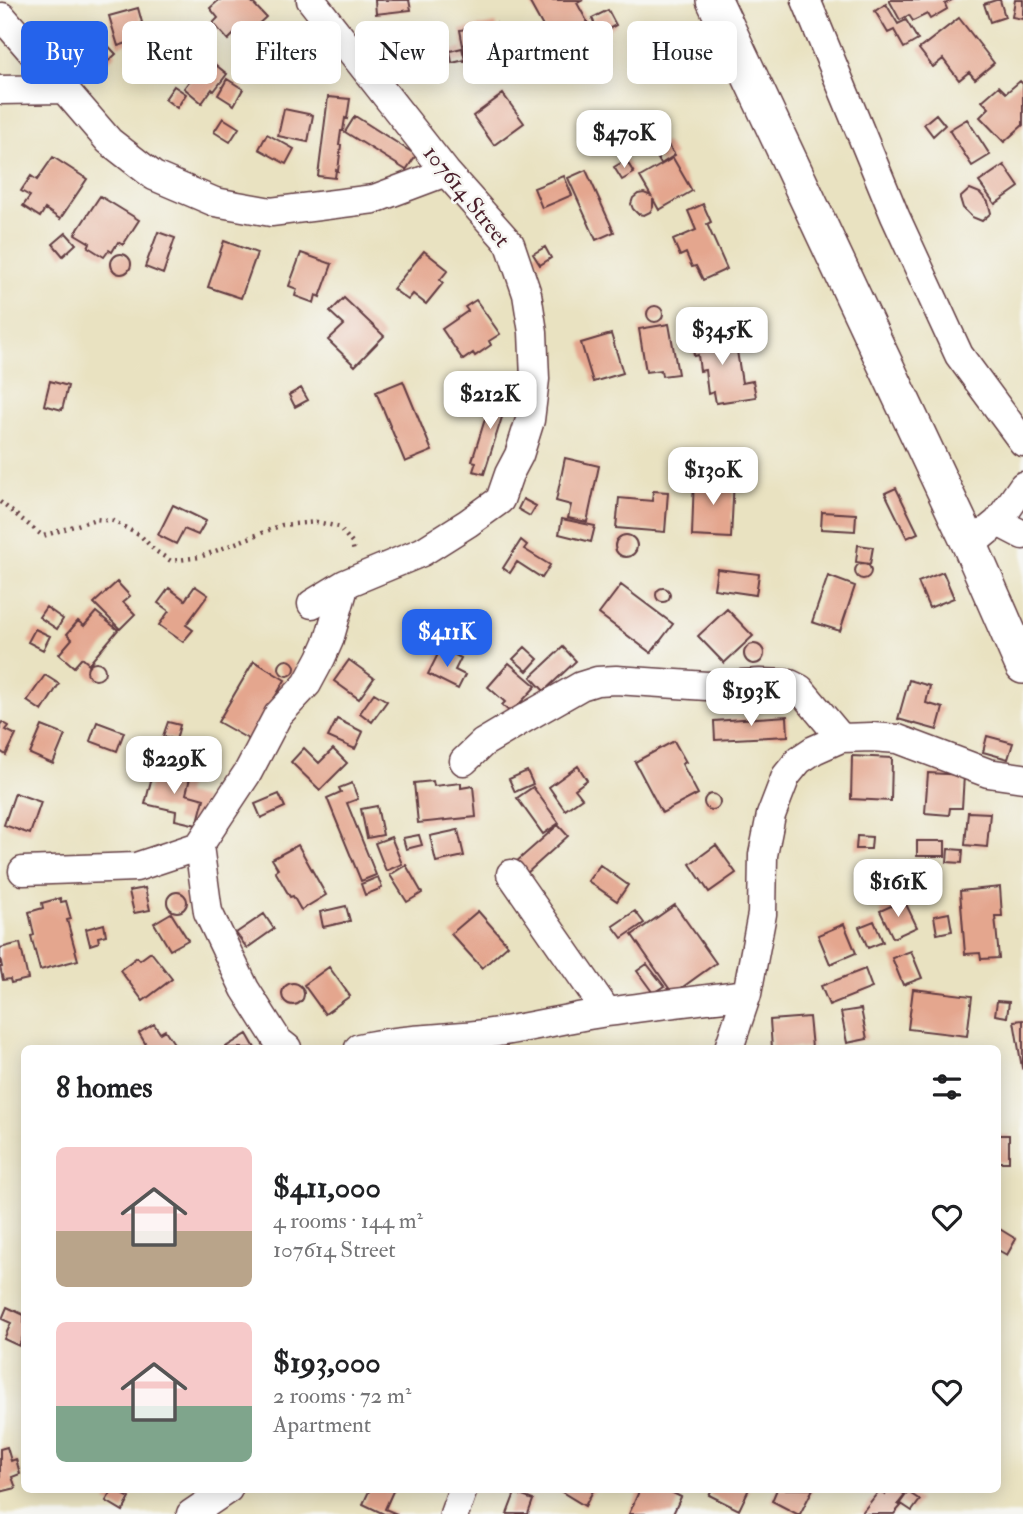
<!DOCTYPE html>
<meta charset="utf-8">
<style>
:root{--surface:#fff;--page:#f2f2f2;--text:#202124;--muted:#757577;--accent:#2563eb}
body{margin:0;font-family:"IM FELL Double Pica",serif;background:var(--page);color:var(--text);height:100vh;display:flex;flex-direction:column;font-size:26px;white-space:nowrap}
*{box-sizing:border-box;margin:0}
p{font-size:23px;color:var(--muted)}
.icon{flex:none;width:38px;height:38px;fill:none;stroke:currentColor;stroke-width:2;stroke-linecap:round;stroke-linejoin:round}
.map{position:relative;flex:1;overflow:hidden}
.side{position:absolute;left:21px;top:1045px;width:980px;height:448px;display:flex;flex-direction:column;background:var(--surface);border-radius:10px;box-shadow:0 4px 18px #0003}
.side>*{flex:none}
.top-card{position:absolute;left:21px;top:21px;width:982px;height:63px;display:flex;gap:14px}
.price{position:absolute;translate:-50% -60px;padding:0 16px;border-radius:14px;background:#fff;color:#222;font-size:23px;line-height:46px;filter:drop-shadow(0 2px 4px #0008)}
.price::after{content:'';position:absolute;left:50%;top:42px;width:21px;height:16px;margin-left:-10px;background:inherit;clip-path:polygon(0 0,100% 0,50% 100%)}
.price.active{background:var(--accent);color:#fff}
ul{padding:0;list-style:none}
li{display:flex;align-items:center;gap:21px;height:175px;padding:0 35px}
li span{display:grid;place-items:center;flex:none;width:196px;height:140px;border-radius:10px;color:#555}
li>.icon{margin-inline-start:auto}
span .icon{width:84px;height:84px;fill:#fffc;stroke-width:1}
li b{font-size:30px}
h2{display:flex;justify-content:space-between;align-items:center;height:84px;padding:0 35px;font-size:30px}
.chip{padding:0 24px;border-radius:10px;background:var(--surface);box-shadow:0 4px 18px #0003;font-size:24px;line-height:63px}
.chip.active{background:var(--accent);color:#fff}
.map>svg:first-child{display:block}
.building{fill:#e4a68e}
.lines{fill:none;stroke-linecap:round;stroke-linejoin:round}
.minor-casing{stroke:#623c42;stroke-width:31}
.major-casing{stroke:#623c42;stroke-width:38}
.path{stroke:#623c42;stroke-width:4.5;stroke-dasharray:2 5;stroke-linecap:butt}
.minor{stroke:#fff;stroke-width:28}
.major{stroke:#fff;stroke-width:35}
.labels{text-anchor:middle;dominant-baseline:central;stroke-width:5;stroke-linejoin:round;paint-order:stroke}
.street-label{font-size:23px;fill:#4a1f2b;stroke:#f6f6f2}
</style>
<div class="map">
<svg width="1023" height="1514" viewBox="0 0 1023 1514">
<rect width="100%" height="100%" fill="#f6f6f2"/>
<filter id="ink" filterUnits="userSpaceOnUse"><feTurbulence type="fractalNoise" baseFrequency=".0143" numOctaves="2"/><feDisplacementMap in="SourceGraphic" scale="14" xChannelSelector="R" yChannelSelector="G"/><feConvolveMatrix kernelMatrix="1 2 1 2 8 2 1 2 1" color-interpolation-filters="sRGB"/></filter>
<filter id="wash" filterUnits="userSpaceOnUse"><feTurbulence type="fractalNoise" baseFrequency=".00686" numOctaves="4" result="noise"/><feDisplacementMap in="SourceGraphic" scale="28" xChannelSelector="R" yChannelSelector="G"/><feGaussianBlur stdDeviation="1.57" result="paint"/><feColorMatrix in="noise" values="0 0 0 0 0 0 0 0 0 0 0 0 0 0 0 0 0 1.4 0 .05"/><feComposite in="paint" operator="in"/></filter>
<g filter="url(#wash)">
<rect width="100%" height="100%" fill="#e9e2c1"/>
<g id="blocks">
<!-- building -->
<path class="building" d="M219,0H250L266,17L240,41L234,34L228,40L213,23L218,18L210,8Z
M375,0H409L411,10L376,14Z
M535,0H583L577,3L588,23L552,43L530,3Z
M889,0H952L945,4L947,9L930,19L927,14L913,21L909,15L900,20Z
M996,0H1000L1005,17L990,22L984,4Z
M1015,0H1023V19L1012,17Z
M886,4L898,24L906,20L918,40L904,48L894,30L888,33L875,11Z
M138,8L146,37L118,46L109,16Z
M608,10L616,25L599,34L592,18Z
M959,18L994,63L975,79L969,72L959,80L943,59L933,67L919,49Z
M496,23L502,54L466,61L460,30Z
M526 44a11 11 0 1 1 22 0a11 11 0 1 1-22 0Z
M97,34L116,54L102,67L83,48Z
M462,48L465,60L452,63L450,51Z
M207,58L227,74L214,91L212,89L202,103L184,88Z
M227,79L243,89L234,105L218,95Z
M1020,81L1023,84V125L1004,142L980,117L989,108L982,101L999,86L1006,93Z
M174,86L186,94L177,108L165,99Z
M503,94L524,123L494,145L473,116Z
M328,97L350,99L347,119L345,118L343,131H341L339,145H341L338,171L336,170L335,178L318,176Z
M284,109L313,115L308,142L278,136Z
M936,114L945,125L933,136L924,124Z
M355,116L416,155L406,170L345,132Z
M223,118L239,128L230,142L214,132Z
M967,119L990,155L972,166L949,130Z
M267,134L294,149L286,164L259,149Z
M666,142L675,155L661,164L653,150Z
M53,157L87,179L60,219L45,209L40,217L23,206L30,196L21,191L31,176L37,180Z
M673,158L692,191L659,210L653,199V207L650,212L644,215L638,214L633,209L631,204L633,198L638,194L644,193L651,196L640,177Z
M626,160L634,173L622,180L614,167Z
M1004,165L1019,187L995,204L979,182Z
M586,170L614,232L596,240L568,178Z
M564,176L572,195L542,208L534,188Z
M970,189L980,193L988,202L991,213L982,221L972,217L963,208L960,198Z
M100,196L139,220L123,245L118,242L112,252L109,250L104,257L88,247L90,243L75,234Z
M703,204L711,222L707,224L727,269L703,280L696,266L692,267L686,253L680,256L673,240L696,230L688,211Z
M158,232L175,238L163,274L145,267Z
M66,233L76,244L63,256L53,244Z
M224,241L257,253L241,298L208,287Z
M545,247L551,258L540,265L533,254Z
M424,251L448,270L440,280L443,283L426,304L413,294L408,300L393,289Z
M301,253L332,264L320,297L316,295L314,303L295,296L297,289L289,286Z
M111 264a10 10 0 1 1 20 0a10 10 0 1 1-20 0Z
M344,298L384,336L355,366L328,340L344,325L330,312Z
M476,300L500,334L489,341L491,345L475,356L473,353L463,360L442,329L468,311L465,307Z
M647 314a8 8 0 1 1 16 0a8 8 0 1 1-16 0Z
M669,324L678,374L662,376L661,370L646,372L639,329Z
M734,332L742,383L753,381L756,397L716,403L714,392L708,394L705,370L700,371L698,355L694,356L692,338Z
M611,334L623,373L593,382L581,343Z
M50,381L68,386L62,410L44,405Z
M403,381L432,451L405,462L376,392Z
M301,388L308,400L295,407L289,395Z
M494,390L509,395L484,474L473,471L476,462L472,461Z
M565,458L599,466L587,522L568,518L571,505L556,501Z
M694,477L734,479L731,538L692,536Z
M896,488L918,533L907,538L885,493Z
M653,491L668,492L665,532L616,528L619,498L652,501Z
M523,499L536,506L530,516L518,509Z
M173,505L206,521L198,535L184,529L176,544L158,535Z
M822,512L856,514L855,531L821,529Z
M562,519L595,526L591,542L559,534Z
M615 546a11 11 0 1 1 22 0a11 11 0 1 1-22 0Z
M521,540L527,545L524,549L550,565L542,578L517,562L510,573L503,568Z
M858,545L873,547L870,564L856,562Z
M855 571a8 8 0 1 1 16 0a8 8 0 1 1-16 0Z
M717,569L759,574L756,595L714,589Z
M943,572L954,598L929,608L918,582Z
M828,576L855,586L840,631L812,622Z
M117,582L130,596L123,602L135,614L120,629L94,603Z
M621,585L673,624L651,653L599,614Z
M195,586L208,595L186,625L193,630L183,642L159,625L169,611L158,603L169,588L185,600Z
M656 595a7 7 0 1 1 14 0a7 7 0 1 1-14 0Z
M46,607L63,619L57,629L39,617Z
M727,609L753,636L724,663L698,636Z
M96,612L118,630L89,664L82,658L74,667L59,654L72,639L67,634L78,621L84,626Z
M35,629L50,636L43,650L28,642Z
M744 654a10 10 0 1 1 20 0a10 10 0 1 1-20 0Z
M525,647L538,659L527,671L513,659Z
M563,647L576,661L544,691L531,677Z
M441,648L461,658L455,670L465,675L458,689L428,674Z
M349,660L374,678L359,699L334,681Z
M279 668a8 8 0 1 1 16 0a8 8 0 1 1-16 0Z
M254,661L285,680L250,740L218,722Z
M87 671a9 9 0 1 1 18 0a9 9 0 1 1-18 0Z
M509,663L536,686L511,713L502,705L505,702L488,687Z
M45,675L59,684L42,711L27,701Z
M909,680L930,686L926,703L943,708L937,730L898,719Z
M374,693L387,701L372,722L360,713Z
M787,716L788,736L715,740L714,721Z
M337,719L363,732L355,749L328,737Z
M2,722L9,726L6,730L16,735L6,755L0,751V725Z
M97,722L124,732L117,751L90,741Z
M168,722L180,725L176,740L163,736Z
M42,726L65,735L53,764L30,754Z
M987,736L1013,743L1008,759L983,752Z
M674,741L686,762L682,764L698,794L662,813L635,762Z
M304,748L319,763L333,749L347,763L320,790L291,762Z
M852,756L892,758L891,801L851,799Z
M578,766L587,780L575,789L582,798L565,810L549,787Z
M154,769L190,778L186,794L204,799L197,825L175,820L176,811L145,804Z
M527,771L533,784L515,792L509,779Z
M928,773L964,775L962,808H950L949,815L925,813Z
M433,781L434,786L461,783V788L473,786L476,817L418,823L414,783Z
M352,783L358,799L347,803L376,875L361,881L327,798L341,792L339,788Z
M533,787L559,823L543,834L517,798Z
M15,793L41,802L30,834L4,825Z
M704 802a8 8 0 1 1 16 0a8 8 0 1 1-16 0Z
M279,794L285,807L261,818L255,804Z
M377,806L383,835L367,838L361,809Z
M968,812L990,813L987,847L965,845Z
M558,825L568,836L526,874L516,862Z
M458,830L464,856L436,862L430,836Z
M419,835L422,845L406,849L403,838Z
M857,836L872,837L871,849H856Z
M391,837L402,864L386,871L375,843Z
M917,841H945V856H917Z
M298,845L326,895L301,910L293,896L290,897L275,871L278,869L272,859Z
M716,845L736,873L709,892L690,864Z
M948,849L963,850L962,863L947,862Z
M406,865L422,893L407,902L390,875Z
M600,865L628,885L617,901L588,881Z
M378,877L382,888L365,895L361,884Z
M1000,887L1002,916H995L999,958L981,959L980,953L965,954L960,891Z
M145,888L150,910L134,913L129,891Z
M167 902a10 10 0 1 1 20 0a10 10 0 1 1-20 0Z
M60,898L61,902L66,901L71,919L67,920L78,960L40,970L31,936L34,935L29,912L43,908L42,903Z
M904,900L917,927L893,938L880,911Z
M675,905L716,963L673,994L632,935Z
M346,906L350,921L323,927L320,912Z
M478,911L508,945L482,968L451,934Z
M635,911L644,923L622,938L613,926Z
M171,913L188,940L170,950L154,923Z
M949,913L952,931L937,934L934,916Z
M264,914L274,929L247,948L236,933Z
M874,921L883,942L868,948L859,927Z
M104,924L106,935L98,937L99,942L90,945L86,929Z
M844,924L856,953L830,964L818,935Z
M20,943L28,979L11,983L10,979L3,980L0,967H2L1,962L0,963V948Z
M911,951L922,978L903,985L892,958Z
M151,952L172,979L143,1001L120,970L137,957L140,960Z
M647,964L664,986L653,993L637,971Z
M329,967L350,996L325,1014L304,985Z
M865,969L872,988L829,1005L821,986Z
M282 994a11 11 0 1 1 22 0a11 11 0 1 1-22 0Z
M913,989L972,996L967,1036L908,1029Z
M997,1001L1009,1002L1007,1017L995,1015Z
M861,1009L867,1039L847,1043L841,1012Z
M809,1017L812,1048H772L770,1020Z
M1023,1020V1067L1022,1068L1014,1021Z
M154,1024L160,1033L165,1030L177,1048H148L139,1033Z
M247,1034L255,1048H224Z
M998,1135H1009V1162H998Z
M998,1228L1016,1239L1007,1255L998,1250Z
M7,1307L24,1315V1334L19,1346L4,1339L11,1323L2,1319Z
M7,1447L11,1461L16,1459L20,1474L12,1477L16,1488L0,1492V1449Z
M113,1489L130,1498L123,1511L106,1501Z
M370,1489H394L385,1509L397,1514H384L363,1504Z
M557,1489H594L585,1506Z
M640,1489H665L681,1497L673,1514H629Z
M712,1489H749L739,1510L709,1495Z
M777,1489H813L800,1514H797L772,1501Z
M889,1489H898L905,1495L898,1504L901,1506L894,1514H861L879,1491L885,1495Z
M908,1492L920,1500L912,1511L900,1503Z
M515,1493L533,1500L528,1514H507Z"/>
</g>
</g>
<g filter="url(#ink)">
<use href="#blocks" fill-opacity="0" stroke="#623c42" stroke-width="2"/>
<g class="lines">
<defs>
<path id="minor" d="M311,0L446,172L510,244L527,294L533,332L535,379L530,420L519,455L509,474L500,500L468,523L422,552L345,584L312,604
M806,0L895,216L959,355L1023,442
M2,17L109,141L154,176L215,202L271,212L374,199L446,172
M0,90L63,89
M998,522L1023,535
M970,545L998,522L1023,486
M464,761L483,743L525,718L581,686L597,681L616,680L707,686L760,683L790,684L800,689L841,738
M199,846L208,912L245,989L278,1041L287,1048
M23,871L136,867L199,846L248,772L278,715L307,684L321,658L329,640L345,584
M511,874L607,1012
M359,1048C398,1039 437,1039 476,1035C521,1030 564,1018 608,1012C654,1005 700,1000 747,994
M729,1048L747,994L762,914L763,855L771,815L786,776L799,760L814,750L841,738L872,737L898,739L988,773L1023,778
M191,1514L228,1489
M454,1514L463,1489"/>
<path id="major" d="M714,0L970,545L1023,666"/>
</defs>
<!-- minor casing -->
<use href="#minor" class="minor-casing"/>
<!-- major casing -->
<use href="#major" class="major-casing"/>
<!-- path -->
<path class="path" d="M0,502L43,536L96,519L113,521L141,536L154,550L171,561L200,557L282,525L317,522L339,527L352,543L354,552"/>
<!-- minor -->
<use href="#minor" class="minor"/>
<!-- major -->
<use href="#major" class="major"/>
</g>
</g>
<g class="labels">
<!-- street labels -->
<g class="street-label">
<text transform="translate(467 196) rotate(51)">107614 Street</text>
</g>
</g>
</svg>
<b class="price" style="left:624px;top:170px">$470K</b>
<b class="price" style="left:722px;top:367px">$345K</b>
<b class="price" style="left:490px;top:431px">$212K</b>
<b class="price" style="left:713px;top:507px">$130K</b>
<b class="price active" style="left:447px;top:669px">$411K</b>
<b class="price" style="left:751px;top:728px">$193K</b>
<b class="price" style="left:174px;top:796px">$229K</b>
<b class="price" style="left:898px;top:919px">$161K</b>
<div class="top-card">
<a class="chip active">Buy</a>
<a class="chip">Rent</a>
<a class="chip">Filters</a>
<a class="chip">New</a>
<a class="chip">Apartment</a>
<a class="chip">House</a>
</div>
<section class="side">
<h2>8 homes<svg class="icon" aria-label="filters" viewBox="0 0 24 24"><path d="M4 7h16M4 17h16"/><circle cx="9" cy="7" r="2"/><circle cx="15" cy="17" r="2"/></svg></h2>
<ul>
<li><span style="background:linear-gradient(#f6c9c9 60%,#b9a48a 0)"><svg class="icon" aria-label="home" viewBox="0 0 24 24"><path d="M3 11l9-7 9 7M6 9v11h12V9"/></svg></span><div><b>$411,000</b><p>4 rooms · 144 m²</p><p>107614 Street</p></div><svg class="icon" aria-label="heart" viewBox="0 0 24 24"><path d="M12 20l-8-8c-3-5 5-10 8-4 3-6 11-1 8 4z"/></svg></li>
<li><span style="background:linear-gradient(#f6c9c9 60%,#7fa58c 0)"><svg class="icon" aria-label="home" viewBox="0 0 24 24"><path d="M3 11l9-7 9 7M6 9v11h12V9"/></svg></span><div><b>$193,000</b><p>2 rooms · 72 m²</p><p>Apartment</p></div><svg class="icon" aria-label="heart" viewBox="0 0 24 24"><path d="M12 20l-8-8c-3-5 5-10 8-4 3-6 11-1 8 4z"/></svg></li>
</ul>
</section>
</div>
